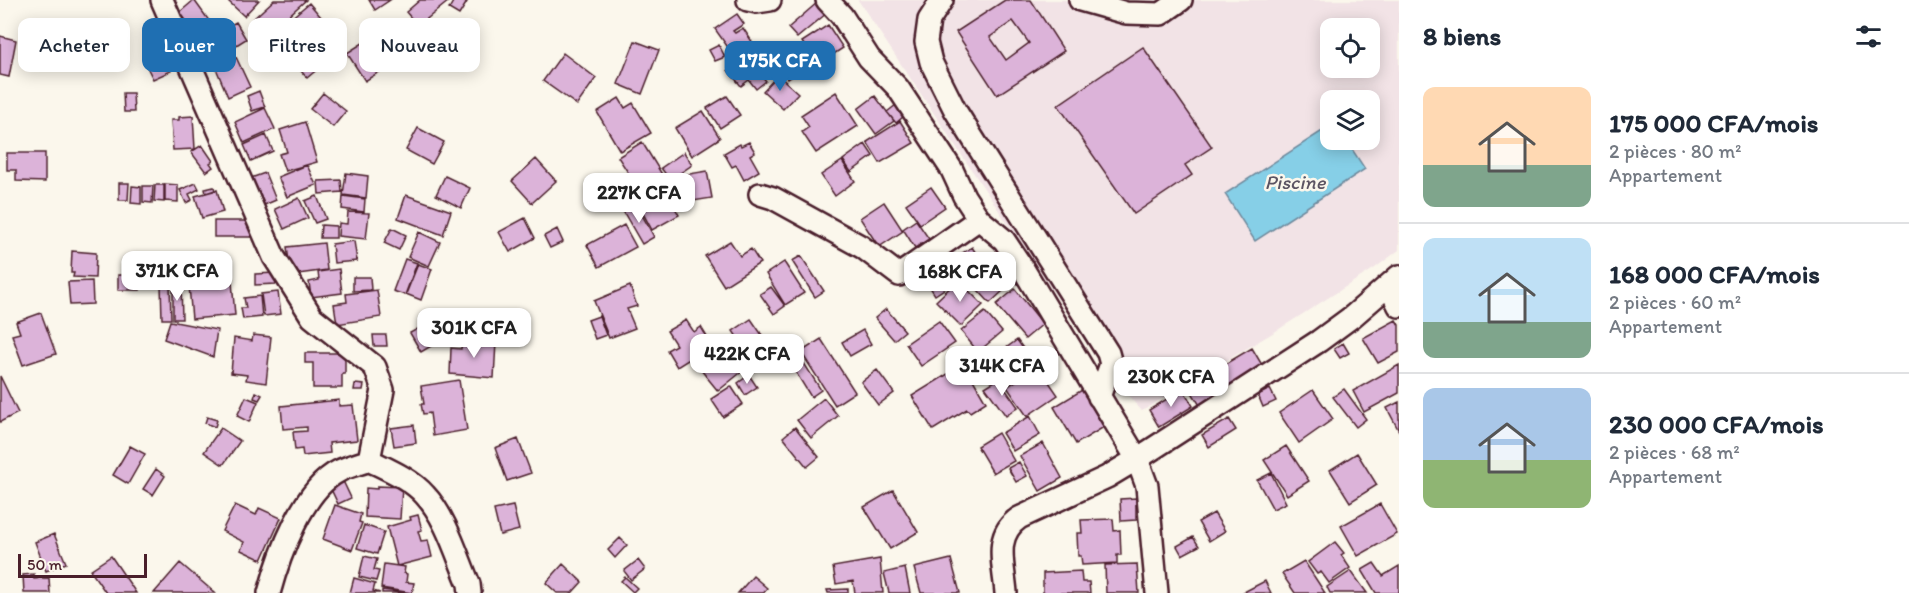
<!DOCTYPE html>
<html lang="fr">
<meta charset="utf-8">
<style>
:root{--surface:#fff;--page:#f6f6f7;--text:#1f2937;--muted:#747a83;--line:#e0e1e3;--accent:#1f6fb2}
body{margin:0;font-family:Itim,sans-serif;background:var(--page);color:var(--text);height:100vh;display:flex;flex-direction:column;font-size:22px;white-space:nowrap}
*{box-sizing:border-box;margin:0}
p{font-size:20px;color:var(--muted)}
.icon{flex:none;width:33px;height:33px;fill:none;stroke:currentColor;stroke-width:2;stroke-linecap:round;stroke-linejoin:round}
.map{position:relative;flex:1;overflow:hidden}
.details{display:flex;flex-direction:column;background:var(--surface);width:510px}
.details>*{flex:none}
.hud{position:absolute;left:18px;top:18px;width:570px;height:54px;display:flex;gap:12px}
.tools{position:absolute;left:1320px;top:18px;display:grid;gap:12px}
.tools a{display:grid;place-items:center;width:60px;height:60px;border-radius:12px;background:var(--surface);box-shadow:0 3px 15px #0003;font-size:30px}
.scale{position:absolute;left:18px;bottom:15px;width:129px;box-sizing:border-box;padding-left:6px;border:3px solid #4a1f2b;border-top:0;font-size:16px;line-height:21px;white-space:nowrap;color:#4a1f2b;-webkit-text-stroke:4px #fbf7ec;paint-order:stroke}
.price{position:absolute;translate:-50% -51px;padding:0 14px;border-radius:12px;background:#fff;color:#222;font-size:20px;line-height:39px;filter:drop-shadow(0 2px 3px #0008)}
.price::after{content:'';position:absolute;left:50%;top:36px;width:18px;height:14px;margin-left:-9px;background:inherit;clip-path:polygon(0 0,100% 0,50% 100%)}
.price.active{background:var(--accent);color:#fff}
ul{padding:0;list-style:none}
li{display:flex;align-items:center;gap:18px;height:150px;padding:0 24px}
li+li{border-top:2px solid var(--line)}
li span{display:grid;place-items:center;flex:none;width:168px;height:120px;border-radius:12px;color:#555}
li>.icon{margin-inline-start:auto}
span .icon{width:72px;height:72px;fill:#fffc;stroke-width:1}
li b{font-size:26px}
h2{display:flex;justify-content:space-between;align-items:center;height:72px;padding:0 24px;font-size:26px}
.pill{padding:0 21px;border-radius:12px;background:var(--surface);box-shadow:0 3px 15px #0003;font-size:21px;line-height:54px}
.pill.active{background:var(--accent);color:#fff}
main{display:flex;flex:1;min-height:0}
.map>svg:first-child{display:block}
.built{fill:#f2e3e6;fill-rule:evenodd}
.water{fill:#86cfe7;stroke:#6e899c;stroke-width:1.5}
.building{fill:#dcb3d9;stroke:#4a1f2b;stroke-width:1.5;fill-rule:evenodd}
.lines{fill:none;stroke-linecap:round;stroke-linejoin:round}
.minor-casing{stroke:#4a1f2b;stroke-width:26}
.minor{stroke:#fbf7ec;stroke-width:21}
.labels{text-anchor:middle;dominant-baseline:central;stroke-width:5;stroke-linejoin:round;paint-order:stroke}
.water-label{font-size:20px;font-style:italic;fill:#5c5463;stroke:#fbf7ec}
</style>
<main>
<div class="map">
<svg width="1399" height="593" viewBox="0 0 1399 593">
<rect width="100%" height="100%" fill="#fbf7ec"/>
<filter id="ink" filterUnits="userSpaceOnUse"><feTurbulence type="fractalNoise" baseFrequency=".0167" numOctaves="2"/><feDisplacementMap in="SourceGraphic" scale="12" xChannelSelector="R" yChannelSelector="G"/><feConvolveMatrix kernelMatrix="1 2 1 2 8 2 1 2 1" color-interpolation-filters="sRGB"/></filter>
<g filter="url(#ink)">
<!-- built -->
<path class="built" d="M858,0H1399V250L1375,268L1276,331L1142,411L1106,371ZM1330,28H1370V68H1330ZM1330,100H1370V140H1330Z"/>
<!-- water -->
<path class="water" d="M1330,126V140H1346L1365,169L1255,241L1225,194Z"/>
<!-- building -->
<path class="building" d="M194,0L210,22L195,33L180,12Z
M227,0H259L244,16Z
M274,0H306L267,35L253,19Z
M369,0H390L375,10Z
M420,0H448L449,1L418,26L406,12Z
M454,0L467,2L459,15L449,9Z
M1005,0H1031L1064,51L997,95L956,32ZM1013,21L1029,43L1006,60L990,37Z
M818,2L827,13L797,38L788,28Z
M309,3L327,24L308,41L290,19Z
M834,13L848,35L842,39L828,17Z
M737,14L744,24L733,31L735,33L743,28L753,43L734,56L715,29Z
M290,20L305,39L279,60L264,41Z
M236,22L246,39L227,51L216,33Z
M396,22L414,50L365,81L347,53Z
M329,25L340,38L321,54L310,41Z
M828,25L843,48L817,65L802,42Z
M211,26L224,51L209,60L195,35Z
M0,36L16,40L9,77L0,75Z
M635,41L659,50L642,94L618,84Z
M309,42L326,62L307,78L290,58Z
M719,45L725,57L715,61L709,50Z
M797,46L809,65L788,79L781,70L775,73L770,64Z
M159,47L171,71L153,79L145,63L152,60L149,53Z
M1143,47L1212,147L1185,165L1192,175L1134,214L1058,105Z
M563,53L596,78L577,105L543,81Z
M745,55L766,81L756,89L749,80L741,86L728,70Z
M236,57L250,87L228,97L215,66Z
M778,75L798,93L783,109L763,91Z
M259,91L265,107L252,111L247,96Z
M836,92L858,126L816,153L802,132L809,127L801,115Z
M123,93H133L134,112H124Z
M323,93L346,111L333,127L310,109Z
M727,96L740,115L720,128L707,108Z
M875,96L894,121L876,134L858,109Z
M619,98L625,108L633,103L651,133L620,151L597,112Z
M901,101L910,111L896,123L887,112Z
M265,108L275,129L244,143L235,122Z
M703,111L720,138L692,156L675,128Z
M193,116L195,149L173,150L171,120H179V117Z
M900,121L914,143L880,163L867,142Z
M305,122L317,162L285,171L279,154L287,152L280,130Z
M418,128L444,142L432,164L406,150Z
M266,135L273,151L251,161L244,145Z
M642,142L663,176L640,191L618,157Z
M749,142L755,152L750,155L759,171L744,180L736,165L732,167L724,153L740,144L741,146Z
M865,144L873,156L851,172L843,160Z
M202,145L213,161L210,163L213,167L206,172L191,152Z
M684,152L692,165L670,180L661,168Z
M7,153H45V182L16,181V170H7Z
M536,159L556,181L532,203L512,181Z
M842,161L855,181L835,196L821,175Z
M307,165L316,185L287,197L278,177Z
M707,171L712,198L687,202L683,175Z
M265,173L276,200L262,206L251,178Z
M346,173L368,176L366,198L343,195Z
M445,176L470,188L461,208L436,195Z
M341,180L342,192L319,194L318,181Z
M119,183H129L128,200H119Z
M196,183L199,189L189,194L192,200L186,203L180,190Z
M165,184L178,185V202L165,201Z
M155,185H164V202L154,201Z
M132,186L141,187V204L131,203Z
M143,186H153L152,203L143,202Z
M214,187L215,190L206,193L205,189Z
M663,187L679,215L652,230L637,202Z
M931,187L945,207L920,224L906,204Z
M217,190L223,212L202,218L195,196Z
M406,195L451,211L443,235L398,218Z
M317,196L326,219L315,223L305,201Z
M343,196L365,199L364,212L342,209Z
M299,198L308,218L284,229L275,209Z
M884,202L903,231L879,247L860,218Z
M636,204L654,237L642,244L623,211Z
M348,212L369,213L366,239L338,236L339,223L347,224Z
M525,218L535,238L510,252L499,232Z
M916,220L929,239L915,248L903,229Z
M214,221H256V237H214Z
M321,225L336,226V238H320Z
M624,225L636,247L599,267L587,245Z
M392,228L406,235L399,250L384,243Z
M557,229L563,242L550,248L544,236Z
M419,232L440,242L429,266L408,257Z
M354,241L357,261L334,263L332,244Z
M730,241L740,256L751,249L760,263L724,286L705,256Z
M324,243L327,270L291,275L287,247Z
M972,247L990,276L969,290L950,261Z
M72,251L96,253L95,278L73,277L74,273H71Z
M801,256L824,291L815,297L792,261Z
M405,259L417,263L405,295L393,291Z
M936,260L944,272L925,284L918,273Z
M784,262L804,293L785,305L766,274Z
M418,264L432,269L421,300L406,294Z
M1005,265L1017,278L990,303L978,290Z
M339,269L342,293L311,297L309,282L319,280L318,272Z
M945,272L953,283L935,295L928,284Z
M276,273V284L255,285V274Z
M118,275H140V290H118Z
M353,277H370L371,290L353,291Z
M958,280L983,305L961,326L936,301Z
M92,281L93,304L70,305L68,282Z
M232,282L235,315L192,319L189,286Z
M161,284H170L171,319H162Z
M173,284H181L182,319H173Z
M630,286L637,306L627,309L635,328L609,338L594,301Z
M771,287L785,306L774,314L760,294Z
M1015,289L1043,324L1025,339L996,305Z
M377,290L381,317L337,324L334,304L347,302L346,294Z
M278,292L281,314L264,316L261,294Z
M260,296L262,317L243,319L241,308H246L244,298Z
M886,309L905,331L894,340L875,318Z
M985,312L1002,332L978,352L961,331Z
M41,313L56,354L23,365L12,335L20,333L16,322Z
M599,316L606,335L595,339L588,320Z
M440,317L450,335L421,352L410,333Z
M751,319L769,345L751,358L733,331Z
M686,320L694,332L701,327L707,337L699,342L704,350L677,367L667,350L676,345L667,331Z
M1396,320L1399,325V352L1378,363L1363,338Z
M170,321L217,330L213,357L164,339Z
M939,321L955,343L921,366L906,344Z
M863,330L871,344L850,356L842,342Z
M253,335L271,337L266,383L246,380L247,375L231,373L234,338L252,341Z
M373,335H386L387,346H374Z
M821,339L855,392L835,405L801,352Z
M462,340L496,342L494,378L450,374L451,348L461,349Z
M1017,340L1033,362L1006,381L991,359Z
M1343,343L1349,353L1340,358L1334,349Z
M1252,348L1265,370L1201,407L1188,386Z
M727,349L744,370L718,391L701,370Z
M305,353H345V374H342V388H313V363H305Z
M800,357L821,390L811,397L790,363Z
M964,364L986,402L970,412L967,409L933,430L912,396Z
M1399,365V393L1364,412L1353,391Z
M1038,366L1058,395L1027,416L1007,387Z
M877,370L894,393L878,405L861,382Z
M749,375L757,387L745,395L738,383Z
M0,376L18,413L0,422Z
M998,379L1018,407L1006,416L985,387Z
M459,380L467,430L433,436L430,413L423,414L421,404H424L421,386Z
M355,384L364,385L363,390H354Z
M731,386L743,404L723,417L711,399Z
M1183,389L1193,406L1159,427L1149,410Z
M1270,389L1276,401L1263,407L1258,395Z
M1344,389L1366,419L1356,427L1333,397Z
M1082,390L1104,427L1076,444L1054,407Z
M1313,390L1333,419L1299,443L1279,413Z
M256,392L262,395L259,400L254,398Z
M246,397L258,402L249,422L237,416Z
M824,398L838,416L811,438L797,420Z
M339,400V406L353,405L357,440L329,443L330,453L303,456L302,449L295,450L293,432L307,431V427L283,429L281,406Z
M1399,402V431L1387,408Z
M1030,416L1040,435L1013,451L1002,433Z
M207,417L217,420L215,427L205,423Z
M1229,419L1236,430L1209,447L1202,435Z
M414,425L416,443L394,446L391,428Z
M795,427L819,457L807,467L783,437Z
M221,428L240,441L223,465L204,452Z
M998,433L1014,461L993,473L977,446Z
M518,439L531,473L507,481L495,448Z
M1043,443L1062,478L1040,491L1020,456Z
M130,446L145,454L128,484L113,475Z
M1286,446L1309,481L1287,495L1264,460Z
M1357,453L1377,485L1350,502L1330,470Z
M1019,462L1027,476L1016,482L1008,468Z
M156,469L165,476L153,495L143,489Z
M1271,473L1286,503L1273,509L1257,480Z
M343,481L351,498L338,504L330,487Z
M377,486L402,487L400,519L365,517L366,488L377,489Z
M893,490L918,532L890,549L864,507Z
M1136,498V520L1121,521L1120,499Z
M1380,504L1397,534L1358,556L1341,526Z
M235,505L256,515L259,508L281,518L262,560L241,550L244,542L222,531Z
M335,505L361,514L359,522L362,523L352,550L323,539Z
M513,506L519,530L500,535L494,510Z
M1214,513L1225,531L1209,541L1198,522Z
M418,515L422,530L418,531L421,541L428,540L432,557L397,566L387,527L411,520L410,517Z
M1113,519L1114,531L1120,530L1121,555H1117V563L1082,565L1081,556H1078L1077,533H1082L1081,520Z
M364,525L384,532L377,554L357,548Z
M54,534L66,563L46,571L35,542Z
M1193,537L1199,546L1182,555L1177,546Z
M620,538L627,545L615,558L608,550Z
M1335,542L1344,553L1341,555L1350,568L1329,583L1321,572L1317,574L1308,562Z
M111,556L136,593H106L90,570Z
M364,556L377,559L374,570L379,571L376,581L359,577Z
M880,559L883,593H855L853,581L836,584L833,567Z
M951,559L960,593H921L914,568Z
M638,560L645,569L631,580L624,571Z
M1304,561L1325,593H1295L1282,574Z
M180,563L215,593H154Z
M1374,563L1383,576L1399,566V593H1376L1362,570Z
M384,564L405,567L404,573L407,574L406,582L414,583L412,593L381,588Z
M563,564L582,582L572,593H557L546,583Z
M1137,564L1139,593H1106L1105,565Z
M905,568L910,593H889L884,573Z
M1081,571L1082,582H1089L1090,593H1043V573Z
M1351,571L1367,593H1330L1327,587Z
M34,574V579L49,578L50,593H24L23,575Z
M753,576L767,588L763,593H738Z
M625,577L637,588L633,592L621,581Z
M354,578L375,584L373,591L380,593H350Z
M1265,581L1271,593H1242Z
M848,589V593H828L827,590Z
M382,590L408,593H382Z"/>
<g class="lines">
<defs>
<path id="minor" d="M162,0L274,257L312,317L375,367L383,390L369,460
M748,0L757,2L770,0
M827,0L842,16L869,58L898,88L952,170L964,196L979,219L1004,240L1022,267L1137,459L1147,486L1157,593
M942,0L929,20L926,42L931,62L955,110L1108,353L1111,364L1099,397
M1080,0L1126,13L1161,14L1181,0
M760,194L773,198L862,247L899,275L979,219
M1389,286L1399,306
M269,593C279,556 303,489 339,471C348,466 360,464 369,460C389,470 411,479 425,495C446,517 457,556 469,584L470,593
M1006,593C1004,565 993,536 1019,518L1107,477L1137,459L1319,341L1353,316L1399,276"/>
</defs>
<!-- minor casing -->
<use href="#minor" class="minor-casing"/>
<!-- minor -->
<use href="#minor" class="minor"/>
</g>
</g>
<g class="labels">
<!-- water labels -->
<g class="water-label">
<text x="1295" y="182">Piscine</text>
</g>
</g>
</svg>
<div class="tools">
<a><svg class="icon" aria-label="locate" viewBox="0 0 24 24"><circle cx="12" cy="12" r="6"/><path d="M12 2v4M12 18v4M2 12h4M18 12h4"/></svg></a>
<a><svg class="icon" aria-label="layers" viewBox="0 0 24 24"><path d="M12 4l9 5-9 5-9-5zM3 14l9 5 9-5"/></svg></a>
</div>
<div class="scale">50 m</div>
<b class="price active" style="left:780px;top:92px">175K CFA</b>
<b class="price" style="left:639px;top:224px">227K CFA</b>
<b class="price" style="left:177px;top:302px">371K CFA</b>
<b class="price" style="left:960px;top:303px">168K CFA</b>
<b class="price" style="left:474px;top:359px">301K CFA</b>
<b class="price" style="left:747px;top:385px">422K CFA</b>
<b class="price" style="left:1002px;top:397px">314K CFA</b>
<b class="price" style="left:1171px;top:408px">230K CFA</b>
<div class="hud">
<a class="pill">Acheter</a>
<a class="pill active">Louer</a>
<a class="pill">Filtres</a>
<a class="pill">Nouveau</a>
</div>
</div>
<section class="details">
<h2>8 biens<svg class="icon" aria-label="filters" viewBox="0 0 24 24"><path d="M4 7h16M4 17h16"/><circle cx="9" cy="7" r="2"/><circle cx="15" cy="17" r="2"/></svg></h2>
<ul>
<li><span style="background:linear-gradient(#ffd9b3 65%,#7fa58c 0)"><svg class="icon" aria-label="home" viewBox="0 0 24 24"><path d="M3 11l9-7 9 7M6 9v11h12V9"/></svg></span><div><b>175 000 CFA/mois</b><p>2 pièces · 80 m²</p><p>Appartement</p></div></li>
<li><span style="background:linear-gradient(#bfe0f5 70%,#7fa58c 0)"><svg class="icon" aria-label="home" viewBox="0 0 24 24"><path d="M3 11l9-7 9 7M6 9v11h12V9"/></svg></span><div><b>168 000 CFA/mois</b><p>2 pièces · 60 m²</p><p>Appartement</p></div></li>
<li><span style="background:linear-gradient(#a9c7e8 60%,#8fb573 0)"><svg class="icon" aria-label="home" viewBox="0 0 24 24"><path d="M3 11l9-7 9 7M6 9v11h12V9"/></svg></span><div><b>230 000 CFA/mois</b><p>2 pièces · 68 m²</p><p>Appartement</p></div></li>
</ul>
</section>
</main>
